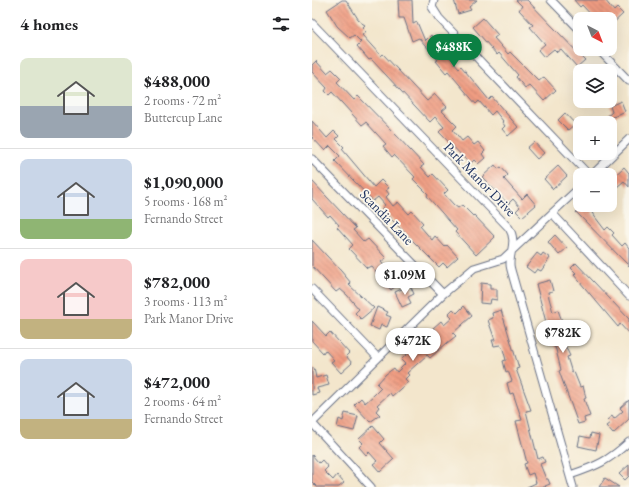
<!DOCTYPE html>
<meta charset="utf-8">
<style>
:root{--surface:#fff;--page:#f2f2f2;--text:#202124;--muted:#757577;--line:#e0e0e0;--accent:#0b8043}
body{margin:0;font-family:"EB Garamond",serif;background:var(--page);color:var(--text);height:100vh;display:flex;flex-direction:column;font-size:15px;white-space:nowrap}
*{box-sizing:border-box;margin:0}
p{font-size:13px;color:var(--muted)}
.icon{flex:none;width:22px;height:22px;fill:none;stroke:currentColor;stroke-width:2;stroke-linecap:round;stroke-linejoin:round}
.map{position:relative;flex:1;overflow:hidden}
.details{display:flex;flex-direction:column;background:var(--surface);width:312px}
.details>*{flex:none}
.needle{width:26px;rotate:138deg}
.fabs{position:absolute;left:261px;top:12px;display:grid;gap:8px}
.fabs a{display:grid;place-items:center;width:44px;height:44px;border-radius:8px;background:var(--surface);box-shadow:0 4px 16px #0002;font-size:20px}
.price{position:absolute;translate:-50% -34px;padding:0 9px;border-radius:14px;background:#fff;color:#222;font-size:13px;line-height:26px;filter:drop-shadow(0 1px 2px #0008)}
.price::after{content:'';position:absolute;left:50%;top:24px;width:12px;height:9px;margin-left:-6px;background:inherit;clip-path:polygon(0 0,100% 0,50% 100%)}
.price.current{background:var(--accent);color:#fff}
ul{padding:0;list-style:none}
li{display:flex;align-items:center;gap:12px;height:100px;padding:0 20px}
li+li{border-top:1px solid var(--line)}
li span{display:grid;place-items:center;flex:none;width:112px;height:80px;border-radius:8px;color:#555}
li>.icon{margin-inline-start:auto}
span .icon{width:48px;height:48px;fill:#fffc;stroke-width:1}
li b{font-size:17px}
h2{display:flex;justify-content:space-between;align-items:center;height:48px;padding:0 20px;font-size:17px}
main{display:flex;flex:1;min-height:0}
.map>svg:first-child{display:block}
.building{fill:url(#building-back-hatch)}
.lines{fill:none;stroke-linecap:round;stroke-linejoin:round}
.minor-casing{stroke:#676f84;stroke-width:9}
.minor{stroke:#fff;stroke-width:7}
.labels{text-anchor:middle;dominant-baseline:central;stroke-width:3.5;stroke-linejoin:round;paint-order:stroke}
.street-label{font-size:14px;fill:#1b2f5e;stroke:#fbf7ec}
</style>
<main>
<section class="details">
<h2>4 homes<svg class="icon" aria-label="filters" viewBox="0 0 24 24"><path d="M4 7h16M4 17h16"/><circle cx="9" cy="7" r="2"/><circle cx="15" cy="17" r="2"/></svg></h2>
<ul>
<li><span style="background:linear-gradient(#dfe7d0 60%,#9aa5b1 0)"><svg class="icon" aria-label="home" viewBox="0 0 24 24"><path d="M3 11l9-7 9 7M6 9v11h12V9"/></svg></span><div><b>$488,000</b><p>2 rooms · 72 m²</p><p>Buttercup Lane</p></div></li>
<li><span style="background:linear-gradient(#c9d6e8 75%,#8fb573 0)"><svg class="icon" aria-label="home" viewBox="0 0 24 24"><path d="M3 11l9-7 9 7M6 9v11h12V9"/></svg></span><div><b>$1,090,000</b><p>5 rooms · 168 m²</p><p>Fernando Street</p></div></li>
<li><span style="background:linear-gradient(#f6c9c9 75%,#c2b280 0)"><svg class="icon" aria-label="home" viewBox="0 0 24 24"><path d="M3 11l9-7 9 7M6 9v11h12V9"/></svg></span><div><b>$782,000</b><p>3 rooms · 113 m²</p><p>Park Manor Drive</p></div></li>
<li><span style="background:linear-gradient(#c9d6e8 75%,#c2b280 0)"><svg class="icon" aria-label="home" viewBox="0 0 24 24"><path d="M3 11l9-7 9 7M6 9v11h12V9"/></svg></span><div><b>$472,000</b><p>2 rooms · 64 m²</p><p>Fernando Street</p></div></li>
</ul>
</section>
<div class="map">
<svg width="317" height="487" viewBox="0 0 317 487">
<defs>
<pattern id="building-back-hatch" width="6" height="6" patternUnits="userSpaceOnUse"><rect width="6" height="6" fill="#ef9c81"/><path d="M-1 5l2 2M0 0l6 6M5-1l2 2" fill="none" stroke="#c1806d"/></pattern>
</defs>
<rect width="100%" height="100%" fill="#fbf7ec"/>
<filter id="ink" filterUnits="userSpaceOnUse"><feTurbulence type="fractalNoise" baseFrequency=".025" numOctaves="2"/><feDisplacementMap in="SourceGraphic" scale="8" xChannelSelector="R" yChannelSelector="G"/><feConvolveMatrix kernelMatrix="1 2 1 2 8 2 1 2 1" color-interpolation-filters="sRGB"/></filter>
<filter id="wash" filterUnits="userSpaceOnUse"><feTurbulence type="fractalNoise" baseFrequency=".012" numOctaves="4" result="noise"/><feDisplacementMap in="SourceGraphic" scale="16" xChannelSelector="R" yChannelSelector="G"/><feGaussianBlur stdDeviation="0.9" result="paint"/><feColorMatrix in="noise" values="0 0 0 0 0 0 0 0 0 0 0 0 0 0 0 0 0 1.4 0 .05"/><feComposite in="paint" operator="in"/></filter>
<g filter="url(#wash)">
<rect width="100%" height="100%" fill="#f3e6cc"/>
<g id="blocks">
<!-- building -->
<path class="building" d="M30,0H34L48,22L53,25L50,28L54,32L50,35L69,56L71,54L115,101L123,94L135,107L130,111L145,126L141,130L150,141L155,137L162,145L166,142L173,151L170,154L173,158L166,164L162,160L158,164L127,132L132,127L123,117L118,122L59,59L57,60L45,46L49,42L42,35L38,38L25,26L15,10Z
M86,0H100L101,24L105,22L113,41L119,35L147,68L149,66L177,100L180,97L206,127L196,136L190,129L193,126L190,122L191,121L183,111L179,115L167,101L164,104L136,71L134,73L124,61L126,60L107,38L100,41L92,18H87Z
M142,0H165L157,7L159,10L146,14Z
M204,0H215L273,60L265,67L249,49L245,52L242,49L232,57L226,50L233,44L218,27L221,25L207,10L210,6Z
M262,0H293L302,11L305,8L311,14L298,26V19H283L270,5L268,7Z
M171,18L186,35L182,38L196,54L198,52L227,81L232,77L244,90L232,101L217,85L213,88L204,77L206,75L187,53L185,55L161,27Z
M4,61L15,73L20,69L29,78L25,82L42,100L46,96L84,135L112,165L109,167L118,177L121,174L136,190L132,194L142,205L146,208L150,205L161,216L162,215L183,237L164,255L143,232L145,230L115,196L116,194L101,179L103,177L82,155L80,157L71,146L74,144L54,122L50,125L20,92L17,95L13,91L15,88L0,72V65Z
M309,101L313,111L292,122L291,120L300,112L298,106Z
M253,113L263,124L256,130L246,120Z
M0,121L15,138L22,131L27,136L24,139L32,147L30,149L62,187L69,180L77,188L74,190L77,194L74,197L81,206L86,202L97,214L100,211L111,223L108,226L120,240L123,236L133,247L135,245L146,257L135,267L131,263L127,267L69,209L73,205L66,197L61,201L23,161L28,156L18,146L13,151L0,137Z
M222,142L232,153L225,159L215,148Z
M183,165L186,169L189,167L196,175L192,179L210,199L215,194L224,205L210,217L204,211L208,207L201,199L196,204L170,177Z
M246,166L255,176L241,189L232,179Z
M312,167L317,173V187L312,181L298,193V180Z
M0,181L44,228L41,230L52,242L56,239L74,258L69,262L82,277L86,273L92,279L79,290L59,266L55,268L37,249L41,245L25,227L27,225L18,215L16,217L0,199Z
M272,205L275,209L280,205H289L280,213L293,230L296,227L302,233L300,235L310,246L313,243L317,248V266L264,212Z
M243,235L255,248L247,255L236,242Z
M0,240L29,271L39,283L37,285L62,308L49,319L43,313L47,309L35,295L28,289L24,292L0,266Z
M225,253L229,256L231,253L238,258L229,271L225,269L222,273L214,267Z
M264,263L317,319V334L308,324L306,327L262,275L264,273L259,268Z
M238,280L241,291L236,292L237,298L241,312L246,310L255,335L249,337L258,356L255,357L260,373L262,372L268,387L271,386L274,398L272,399L278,416L272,418L273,422L266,424L247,371L249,370L244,350L236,330L224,284Z
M169,283L178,284V289H185V300L179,299L178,304L168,303Z
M98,285L102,294L96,297L99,303L90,307L83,292Z
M152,306L160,316L141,333L144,336L135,343L118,358L115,355L95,373L97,375L93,379L96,382L80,396L78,393L65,405L67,407L64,411L68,415L58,422L42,405L49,398L53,403L62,395L69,388L65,384L74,374L82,368L85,372L93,364L89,360L105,344L113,337L116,341L126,333L121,328L129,321L132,325L140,318L136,314L141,309L145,313Z
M65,307L76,312L74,315L79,317L75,327L69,325L67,330L58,326Z
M189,310L207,368L204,369L219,410L214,411L226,459L231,457L233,462L228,464L234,479H236L238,484L233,486L234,487H215L224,483L221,473L216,475L212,464L215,463L204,421L210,420L201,393L198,394L195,383L200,381L196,371L194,372L191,361L194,360L191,349L188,345L182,346L180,340H183L176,320L181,318L180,313Z
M0,321L14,336L18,332L37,353L34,356L40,363L29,373L19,362L22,360L13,350L11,353L0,341Z
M0,368H2L4,378L14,375L17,385L5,388L7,393L0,395Z
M317,400V419L301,434L294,426L298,423L295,420L300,416L302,419L311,411L308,408Z
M33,413L46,416L42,431L25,427L27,419L31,421Z
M61,426L72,439L68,443L82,459L68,472L61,464L65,461L57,452L54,455L47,447L51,443L47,439Z
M279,433L287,435L284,450L266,446L268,436L278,438Z
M0,455L7,463L10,460L16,467L12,471L21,480L25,475L32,483L27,487H5L0,482Z
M317,465V476L313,480L307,474Z
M293,478L307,487H287Z"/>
</g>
</g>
<g filter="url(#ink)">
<use href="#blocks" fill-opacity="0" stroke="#676f84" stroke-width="1"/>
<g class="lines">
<defs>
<path id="minor" d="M122,0L120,7L127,18L277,175
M239,0L268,30
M0,23L197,228C205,241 198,250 198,264C198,268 200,273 201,277L261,487
M286,49L317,81
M0,159L131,294
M280,175L317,139
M240,213L317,296
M0,289L66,358
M0,423L131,294L162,268L191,259L268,187
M0,423L59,487
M258,475C285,466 296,461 317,442"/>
</defs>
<!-- minor casing -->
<use href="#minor" class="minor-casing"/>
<!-- minor -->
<use href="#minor" class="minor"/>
</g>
</g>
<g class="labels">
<!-- street labels -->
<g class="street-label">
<text transform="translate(168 179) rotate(46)">Park Manor Drive</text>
<text transform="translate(75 217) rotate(46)">Scandia Lane</text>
</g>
</g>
</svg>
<div class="fabs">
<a><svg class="needle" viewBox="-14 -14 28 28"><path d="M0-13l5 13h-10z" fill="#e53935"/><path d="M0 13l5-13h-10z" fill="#757577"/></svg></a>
<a><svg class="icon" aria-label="layers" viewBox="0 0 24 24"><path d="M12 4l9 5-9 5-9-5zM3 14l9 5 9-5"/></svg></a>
<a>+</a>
<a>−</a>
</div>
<b class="price current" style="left:142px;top:68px">$488K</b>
<b class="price" style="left:93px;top:296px">$1.09M</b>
<b class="price" style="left:251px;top:354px">$782K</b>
<b class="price" style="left:101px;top:362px">$472K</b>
</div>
</main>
